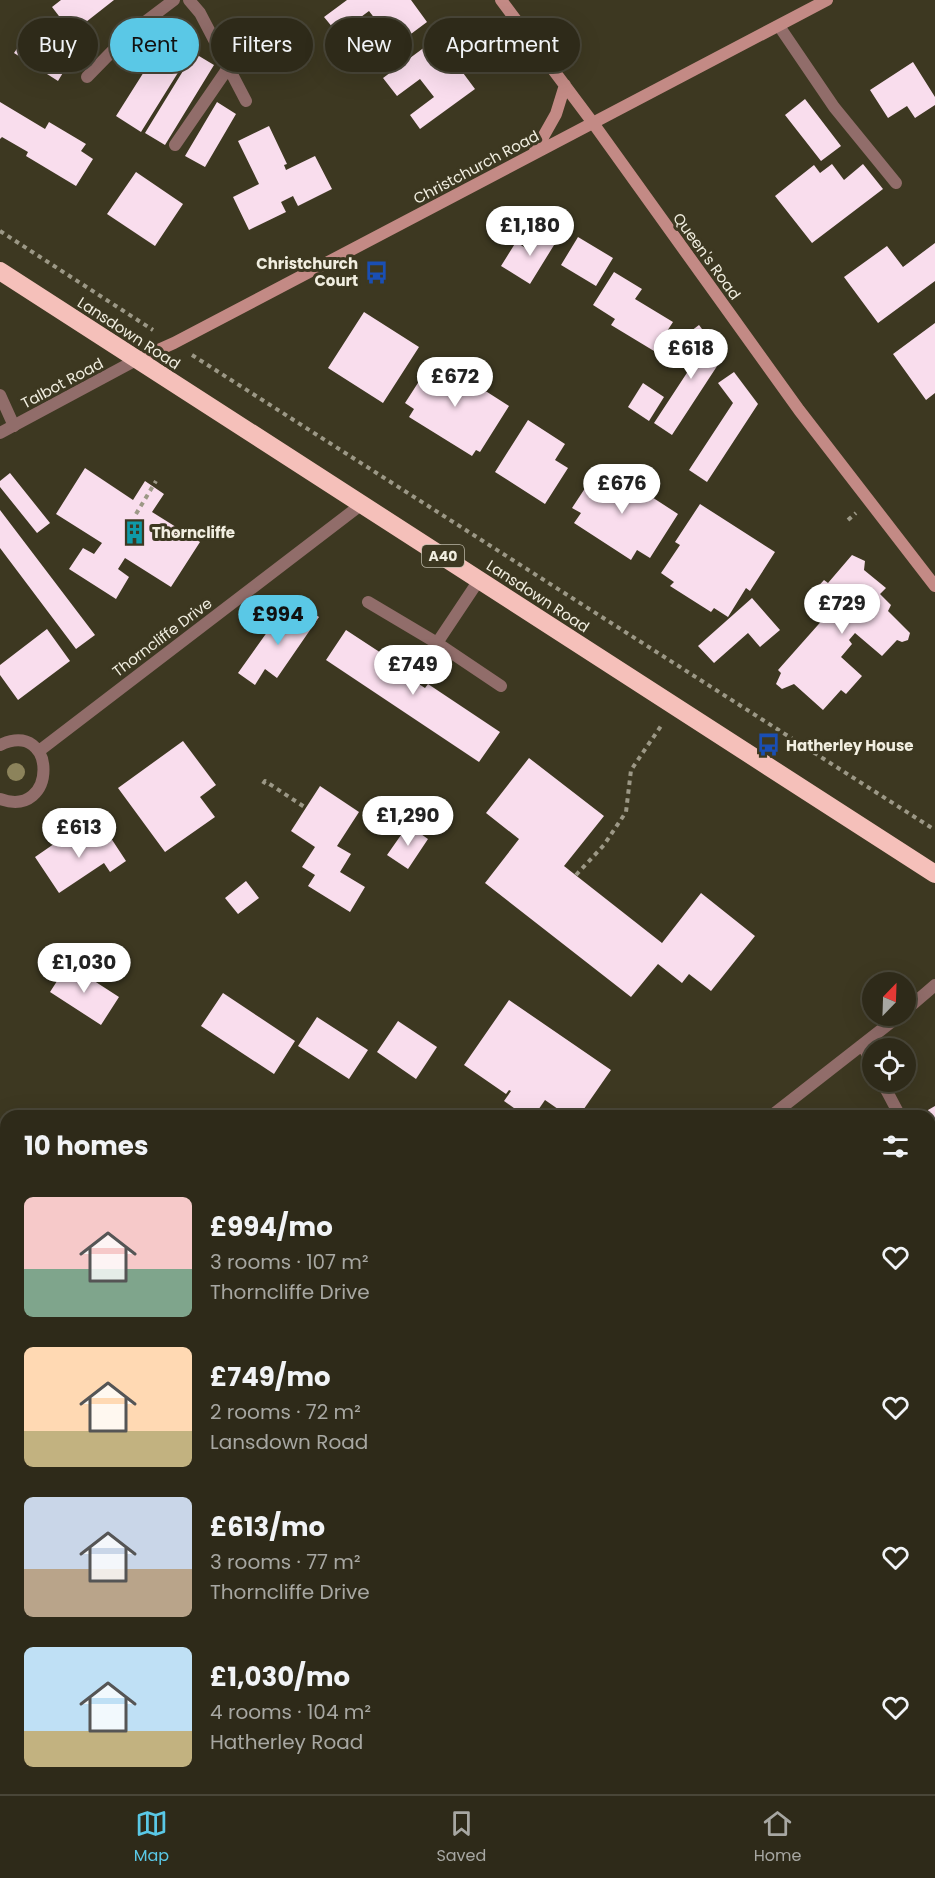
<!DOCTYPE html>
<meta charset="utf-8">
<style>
:root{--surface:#2e2a19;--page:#363222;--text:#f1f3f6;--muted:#a7a7a2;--line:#494638;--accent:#5ac8e6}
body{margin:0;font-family:Poppins,sans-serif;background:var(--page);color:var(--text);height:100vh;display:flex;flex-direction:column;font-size:22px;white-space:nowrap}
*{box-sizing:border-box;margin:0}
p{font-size:20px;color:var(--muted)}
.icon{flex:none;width:33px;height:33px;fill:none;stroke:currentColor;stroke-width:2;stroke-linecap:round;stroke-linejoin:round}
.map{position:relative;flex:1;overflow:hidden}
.panel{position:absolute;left:0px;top:1110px;width:936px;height:684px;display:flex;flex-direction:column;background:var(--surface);border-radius:18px 18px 0 0;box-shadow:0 6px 24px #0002,0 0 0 2px var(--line)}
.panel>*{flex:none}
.guide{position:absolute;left:18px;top:18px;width:600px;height:54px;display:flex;gap:12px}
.needle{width:39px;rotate:23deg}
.fabs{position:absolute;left:862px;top:972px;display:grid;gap:12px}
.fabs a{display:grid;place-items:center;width:54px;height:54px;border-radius:50%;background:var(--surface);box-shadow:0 6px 24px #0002,0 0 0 2px var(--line);font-size:30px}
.price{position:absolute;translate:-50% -51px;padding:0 14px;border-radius:21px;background:#fff;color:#222;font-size:20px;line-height:39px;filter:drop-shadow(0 2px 3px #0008)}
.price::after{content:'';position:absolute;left:50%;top:36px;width:18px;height:14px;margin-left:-9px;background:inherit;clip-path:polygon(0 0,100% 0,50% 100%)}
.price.on{background:var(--accent);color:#111}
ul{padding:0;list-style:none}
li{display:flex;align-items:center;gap:18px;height:150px;padding:0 24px}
li span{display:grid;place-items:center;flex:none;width:168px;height:120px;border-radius:9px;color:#555}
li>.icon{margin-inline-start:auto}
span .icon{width:72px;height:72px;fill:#fffc;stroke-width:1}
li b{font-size:26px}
h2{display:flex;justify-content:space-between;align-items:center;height:72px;padding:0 24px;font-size:26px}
.pill{padding:0 21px;border-radius:27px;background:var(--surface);box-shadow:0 6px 24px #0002,0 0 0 2px var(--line);font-size:21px;line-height:54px}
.pill.on{background:var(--accent);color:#111}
.menu{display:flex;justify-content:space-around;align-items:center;height:84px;border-top:2px solid var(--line);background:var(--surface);font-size:16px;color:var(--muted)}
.menu a{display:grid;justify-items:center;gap:3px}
.menu .on{color:var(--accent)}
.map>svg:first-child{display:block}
.green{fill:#5d5946}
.building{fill:#f9dded}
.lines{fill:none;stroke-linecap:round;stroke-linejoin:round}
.path{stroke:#9c9886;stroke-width:4;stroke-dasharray:4.5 4.5;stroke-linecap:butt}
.lane{stroke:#916d6a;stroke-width:12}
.street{stroke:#916d6a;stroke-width:12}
.secondary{stroke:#c38a85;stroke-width:12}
.highway{stroke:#f5c0ba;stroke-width:18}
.tree{fill:#8c835b}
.labels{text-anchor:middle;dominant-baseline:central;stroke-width:6;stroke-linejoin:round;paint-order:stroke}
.shield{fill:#3d3821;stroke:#bbb7a7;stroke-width:1.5}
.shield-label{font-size:14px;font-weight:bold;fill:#f1eee0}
.street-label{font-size:15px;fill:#f1eee0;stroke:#3d3821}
.poi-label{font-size:15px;font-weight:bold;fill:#f1eee0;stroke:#3d3821;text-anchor:start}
</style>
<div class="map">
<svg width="935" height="1794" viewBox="0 0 935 1794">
<rect width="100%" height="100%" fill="#3d3821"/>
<!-- green -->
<path class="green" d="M6,1149V1447L0,1440V1150Z"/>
<!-- building -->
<path class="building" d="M61,0H114L72,33L52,7Z
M347,0H411L427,22L364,69L351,52L382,28L369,11L338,34L324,17Z
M27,34L70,61L58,81L14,53Z
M437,38L475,89L420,129L410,115L434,97L420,79L397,96L383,78Z
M194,53L214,65L165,145L145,133Z
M154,56L179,71L141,132L116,116Z
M913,62L935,97V105L915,118L907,106L888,118L870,90Z
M805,99L841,146L821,161L785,115Z
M0,102L45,129L49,122L86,144L81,151L93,159L76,186L26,156L28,152L2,137L0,139Z
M217,102L236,114L205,167L185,156Z
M269,126L287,164L284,165L286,170L315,156L332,189L298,206L293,196L281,202L286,212L249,230L233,197L259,184L238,141Z
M832,164L844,180L863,164L883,189L812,243L775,196L814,165L820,173Z
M136,172L183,204L155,246L107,214Z
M544,228L559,237L530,284L501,266L516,242L530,251Z
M578,237L613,258L596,286L561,265Z
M935,243V281L878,323L844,277L887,246L903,267Z
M614,272L642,289L635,299L673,322L654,351L611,325L615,319L593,305Z
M364,312L419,347L383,403L328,368Z
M935,323V393L926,400L893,354Z
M699,325L723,357L672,435L654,423L698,356L683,337Z
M434,358L509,406L480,452L476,450L472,456L409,417L414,409L405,403Z
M734,372L758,404L707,482L689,470L733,403L718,383Z
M643,383L664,397L649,421L628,407Z
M528,420L565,444L555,460L568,468L545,504L495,472Z
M601,464L678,514L650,558L637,550L631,560L574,523L581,513L572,508Z
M85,468L133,500L145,481L164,494L152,512L200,542L171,587L125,558L118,569L129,577L116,599L69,569L83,548L94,554L102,543L56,514Z
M10,473L50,523L37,533L0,487V481Z
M700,504L775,552L750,591L746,588L728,617L714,608L711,612L670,586L674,582L661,573L680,545L675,542Z
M0,510L95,635L76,649L0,548Z
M852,555L865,561L864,570L886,588L880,594L891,605L888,611L910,633L908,640L902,642L897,640L882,656L855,633L849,640L852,644L841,657L862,676L846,694L841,690L823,710L794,684L782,689L776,684L781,673L778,670L833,608L814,591L824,580L828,583Z
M752,598L780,630L760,647L748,633L714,663L698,646Z
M303,606L319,617L277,678L265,669L255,685L238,673L280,614L292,623Z
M47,629L70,661L18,700L0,675V665Z
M346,630L404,668L400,672L425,688L428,684L500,732L479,762L326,660Z
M183,741L216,785L200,797L215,817L165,852L118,788Z
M529,758L604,816L564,866L662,943L701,893L755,936L711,991L689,974L682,983L658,964L631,997L485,883L519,839L486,813Z
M320,786L359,812L337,846L351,854L340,872L365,887L350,912L308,886L315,875L302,867L315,847L291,831Z
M408,825L428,839L408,869L387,855Z
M103,826L126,861L110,872L104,863L59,893L35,857L64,837L71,847Z
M246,881L259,898L238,914L225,898Z
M68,964L119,997L101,1025L50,992Z
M223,993L295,1041L274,1074L201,1026Z
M509,1000L611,1070L579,1116H568L545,1100L534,1116H525L504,1101L511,1091L509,1090L506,1094L464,1065Z
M317,1017L368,1050L349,1079L298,1046Z
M398,1021L437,1047L416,1079L377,1052Z
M935,1106V1126L928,1110Z
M935,1316V1378L930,1372V1321Z
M930,1502L935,1506V1537L930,1533Z
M0,1595L6,1607V1633L0,1636Z
M935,1618V1659L930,1663V1620Z
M6,1638V1673L0,1676V1656L2,1655L0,1641Z
M930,1750L935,1755V1794H926L919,1788H930Z
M20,1788H54L58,1794H23Z
M326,1788H365L366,1789L359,1794H317Z
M553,1788H604L592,1794H557Z
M733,1788H779L788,1794H734L731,1792Z"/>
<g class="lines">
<!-- path -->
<path class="path" d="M0,231L153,330
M192,355L935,830
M136,514L156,481
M848,520L856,513
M263,784L265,781L306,808
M576,875L604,845L626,812L631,770L663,723
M0,1327L6,1330"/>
<!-- lane -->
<path class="lane" d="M189,0L200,13L246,101
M779,26L834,107L896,183
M175,145L228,68
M0,395L14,426
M368,602L437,643L501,686
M437,643L479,580"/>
<!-- street -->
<path class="street" d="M87,77L129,34L174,0
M0,433L138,359
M0,745C58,718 58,820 0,799
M39,751L362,504
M906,1010L935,985
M863,1046L873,1065
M882,1082L900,1116
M771,1116L899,1016
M0,1133L6,1131
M930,1172L935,1182
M520,1788L522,1794
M392,1794L401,1788"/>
<!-- secondary -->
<path class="secondary" d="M501,0L593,123L799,410L935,586
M534,153L556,114L565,85
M138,359L174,343L827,0"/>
<!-- highway -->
<path class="highway" d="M0,271L935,874"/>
</g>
<!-- trees -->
<circle class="tree" cx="16" cy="772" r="9"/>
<!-- icons -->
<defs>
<symbol id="bus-bare" viewBox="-9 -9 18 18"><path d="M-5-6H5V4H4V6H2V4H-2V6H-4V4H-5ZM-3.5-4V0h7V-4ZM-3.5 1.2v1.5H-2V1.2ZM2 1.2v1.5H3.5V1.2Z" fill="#1a4fb4" stroke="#3d3821" stroke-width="2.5" paint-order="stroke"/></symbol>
<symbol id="building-bare" viewBox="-9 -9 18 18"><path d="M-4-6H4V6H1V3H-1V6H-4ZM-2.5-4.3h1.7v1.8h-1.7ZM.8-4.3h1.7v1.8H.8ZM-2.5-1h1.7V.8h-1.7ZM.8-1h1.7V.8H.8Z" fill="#0f9aa8" stroke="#3d3821" stroke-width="2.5" paint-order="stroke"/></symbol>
</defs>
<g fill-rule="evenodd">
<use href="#bus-bare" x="360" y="256" width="33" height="33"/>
<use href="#building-bare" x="118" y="516" width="33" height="33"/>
<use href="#bus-bare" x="752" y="728" width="33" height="33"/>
</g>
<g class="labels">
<!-- shield labels -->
<rect class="shield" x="422" y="545" width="42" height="22" rx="4.5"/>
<g class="shield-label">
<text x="443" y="556">A40</text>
</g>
<!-- street labels -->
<g class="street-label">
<text transform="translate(476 167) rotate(-28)">Christchurch Road</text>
<text transform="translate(707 256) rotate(54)">Queen's Road</text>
<text transform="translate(129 333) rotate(33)">Lansdown Road</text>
<text transform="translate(62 383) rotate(-28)">Talbot Road</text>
<text transform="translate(538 596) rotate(33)">Lansdown Road</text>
<text transform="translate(162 637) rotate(-37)">Thorncliffe Drive</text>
</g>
<!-- poi labels -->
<g class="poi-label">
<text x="358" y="263" text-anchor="end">Christchurch<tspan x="358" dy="17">Court</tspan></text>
<text x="152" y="532">Thorncliffe</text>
<text x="786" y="745">Hatherley House</text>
</g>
</g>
</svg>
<div class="fabs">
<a><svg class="needle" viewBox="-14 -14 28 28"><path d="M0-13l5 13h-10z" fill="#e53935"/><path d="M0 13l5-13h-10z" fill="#a7a7a2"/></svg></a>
<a><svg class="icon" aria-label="locate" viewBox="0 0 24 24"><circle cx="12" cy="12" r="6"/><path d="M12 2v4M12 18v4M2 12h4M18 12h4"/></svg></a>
</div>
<b class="price" style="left:530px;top:257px">£1,180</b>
<b class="price" style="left:691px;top:380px">£618</b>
<b class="price" style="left:455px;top:408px">£672</b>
<b class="price" style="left:622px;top:515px">£676</b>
<b class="price" style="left:842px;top:635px">£729</b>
<b class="price on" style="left:278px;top:646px">£994</b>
<b class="price" style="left:413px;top:696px">£749</b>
<b class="price" style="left:408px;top:847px">£1,290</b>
<b class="price" style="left:79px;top:859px">£613</b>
<b class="price" style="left:84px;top:994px">£1,030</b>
<div class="guide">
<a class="pill">Buy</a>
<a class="pill on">Rent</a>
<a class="pill">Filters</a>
<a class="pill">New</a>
<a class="pill">Apartment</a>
</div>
<section class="panel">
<h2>10 homes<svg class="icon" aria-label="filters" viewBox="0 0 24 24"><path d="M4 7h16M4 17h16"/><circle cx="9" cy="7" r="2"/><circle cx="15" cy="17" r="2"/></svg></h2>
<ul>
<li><span style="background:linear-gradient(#f6c9c9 60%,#7fa58c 0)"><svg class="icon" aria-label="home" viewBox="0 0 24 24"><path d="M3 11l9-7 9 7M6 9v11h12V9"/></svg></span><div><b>£994/mo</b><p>3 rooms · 107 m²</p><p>Thorncliffe Drive</p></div><svg class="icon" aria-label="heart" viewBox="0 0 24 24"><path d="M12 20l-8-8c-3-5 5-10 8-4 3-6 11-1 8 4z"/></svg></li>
<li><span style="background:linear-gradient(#ffd9b3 70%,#c2b280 0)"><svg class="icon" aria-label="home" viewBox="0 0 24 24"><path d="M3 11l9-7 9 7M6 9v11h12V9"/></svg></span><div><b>£749/mo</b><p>2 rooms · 72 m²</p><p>Lansdown Road</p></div><svg class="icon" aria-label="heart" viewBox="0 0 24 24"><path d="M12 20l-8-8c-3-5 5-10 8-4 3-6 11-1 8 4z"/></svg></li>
<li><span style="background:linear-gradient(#c9d6e8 60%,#b9a48a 0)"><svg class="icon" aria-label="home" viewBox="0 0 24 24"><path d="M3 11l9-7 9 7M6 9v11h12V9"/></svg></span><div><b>£613/mo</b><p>3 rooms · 77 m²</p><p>Thorncliffe Drive</p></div><svg class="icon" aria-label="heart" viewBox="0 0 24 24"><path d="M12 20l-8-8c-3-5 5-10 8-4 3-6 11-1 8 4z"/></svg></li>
<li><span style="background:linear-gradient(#bfe0f5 70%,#c2b280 0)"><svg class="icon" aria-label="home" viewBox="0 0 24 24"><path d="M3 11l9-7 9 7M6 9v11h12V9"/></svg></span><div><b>£1,030/mo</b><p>4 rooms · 104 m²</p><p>Hatherley Road</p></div><svg class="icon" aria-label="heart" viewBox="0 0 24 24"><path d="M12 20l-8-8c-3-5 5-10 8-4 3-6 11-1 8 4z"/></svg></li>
</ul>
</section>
</div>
<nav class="menu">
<a class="on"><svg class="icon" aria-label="map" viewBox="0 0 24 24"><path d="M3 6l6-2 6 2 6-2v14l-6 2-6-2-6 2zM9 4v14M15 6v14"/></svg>Map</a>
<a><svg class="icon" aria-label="saved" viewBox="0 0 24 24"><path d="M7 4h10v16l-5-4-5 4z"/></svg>Saved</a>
<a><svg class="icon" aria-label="home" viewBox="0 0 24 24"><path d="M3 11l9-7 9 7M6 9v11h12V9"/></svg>Home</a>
</nav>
